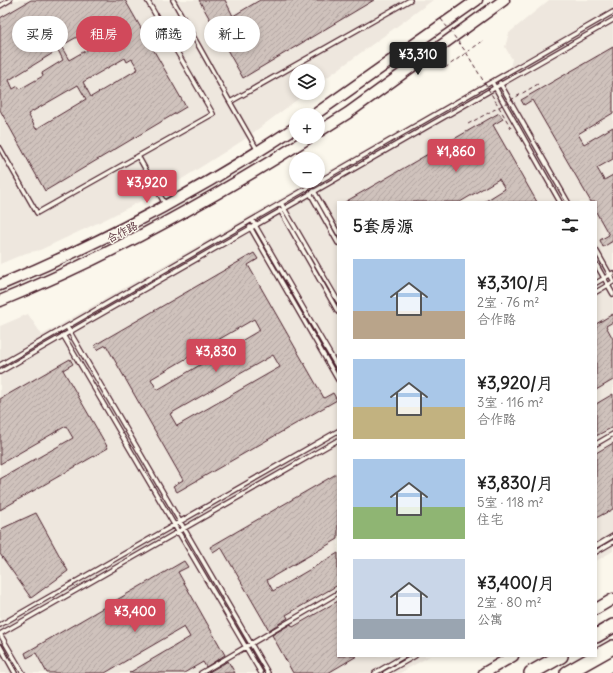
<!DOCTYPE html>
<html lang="zh">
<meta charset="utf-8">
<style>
:root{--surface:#fff;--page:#f6f6f6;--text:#222;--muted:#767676;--accent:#d1495b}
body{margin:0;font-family:Delius,"LXGW WenKai TC",sans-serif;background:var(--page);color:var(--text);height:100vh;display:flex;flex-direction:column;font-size:15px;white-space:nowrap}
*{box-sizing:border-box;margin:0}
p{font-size:13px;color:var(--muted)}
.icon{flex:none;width:22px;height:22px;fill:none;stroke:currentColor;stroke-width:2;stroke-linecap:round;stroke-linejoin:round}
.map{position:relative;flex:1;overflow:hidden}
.details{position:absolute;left:337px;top:201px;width:260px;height:456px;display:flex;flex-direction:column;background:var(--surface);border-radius:0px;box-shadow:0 2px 6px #0003}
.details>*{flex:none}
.hud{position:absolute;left:12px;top:16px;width:265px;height:36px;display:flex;gap:8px}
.controls{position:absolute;left:289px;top:64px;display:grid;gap:8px}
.controls a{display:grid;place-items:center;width:36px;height:36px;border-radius:50%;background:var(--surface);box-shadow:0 2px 6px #0003;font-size:20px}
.price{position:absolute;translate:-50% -34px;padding:0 9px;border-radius:4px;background:var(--accent);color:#fff;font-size:13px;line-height:26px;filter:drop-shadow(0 1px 2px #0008)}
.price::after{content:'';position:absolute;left:50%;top:24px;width:12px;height:9px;margin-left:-6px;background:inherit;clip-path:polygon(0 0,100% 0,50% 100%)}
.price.current{background:#222;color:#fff}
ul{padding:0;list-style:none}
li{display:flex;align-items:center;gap:12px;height:100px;padding:0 16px}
li span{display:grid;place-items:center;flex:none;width:112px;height:80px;border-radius:0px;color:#555}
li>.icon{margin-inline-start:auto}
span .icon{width:48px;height:48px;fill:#fffc;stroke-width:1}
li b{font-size:17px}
h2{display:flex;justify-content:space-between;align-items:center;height:48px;padding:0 16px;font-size:17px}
.chip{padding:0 14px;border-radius:18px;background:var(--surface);box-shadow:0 2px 6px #0003;font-size:14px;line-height:36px}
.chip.current{background:var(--accent);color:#fff}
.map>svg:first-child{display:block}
.built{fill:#eee7de}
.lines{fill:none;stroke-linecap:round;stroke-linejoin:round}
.stream{stroke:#907477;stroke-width:2}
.building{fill:url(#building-hatch);stroke:#4a1f2b;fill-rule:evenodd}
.lane-casing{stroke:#4a1f2b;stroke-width:6}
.secondary-casing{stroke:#4a1f2b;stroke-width:13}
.highway-casing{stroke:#4a1f2b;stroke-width:16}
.path{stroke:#4a1f2b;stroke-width:1;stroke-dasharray:4 3;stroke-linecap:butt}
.lane{stroke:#fbf7ec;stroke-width:3.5}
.secondary{stroke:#fbf7ec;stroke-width:10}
.highway{stroke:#fbf7ec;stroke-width:13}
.path-bridge{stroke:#4a1f2b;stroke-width:1;stroke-dasharray:4 3;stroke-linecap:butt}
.labels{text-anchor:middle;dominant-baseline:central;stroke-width:3;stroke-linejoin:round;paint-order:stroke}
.street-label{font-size:11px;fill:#4a1f2b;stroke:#fbf7ec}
</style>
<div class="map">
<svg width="613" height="673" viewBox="0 0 613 673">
<defs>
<pattern id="building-hatch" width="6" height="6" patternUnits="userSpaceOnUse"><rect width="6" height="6" fill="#cfc2bc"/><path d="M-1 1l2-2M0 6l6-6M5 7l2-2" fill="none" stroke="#b3a6a2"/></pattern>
</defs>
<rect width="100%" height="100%" fill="#fbf7ec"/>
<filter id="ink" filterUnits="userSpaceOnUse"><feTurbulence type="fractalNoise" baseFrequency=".025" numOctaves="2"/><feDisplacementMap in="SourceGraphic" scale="8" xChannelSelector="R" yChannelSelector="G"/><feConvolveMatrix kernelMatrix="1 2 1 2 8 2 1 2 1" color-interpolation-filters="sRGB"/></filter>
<g filter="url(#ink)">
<!-- built -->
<path class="built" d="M0,0H433L318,84V71H296V93H306L242,141L174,184L108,218L40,250L26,253L0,264Z
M549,0H613V551L596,561V202H338V656H430L400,673H0V326L28,314L42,335L311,181H318V177L510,68L512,59L505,47L509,33Z"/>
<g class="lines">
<!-- stream -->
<path class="stream" d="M610,673L613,671"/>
</g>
<!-- building -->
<path class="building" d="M31,0H125L186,107L45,191L0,110V18ZM109,19L114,30L103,36L104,40L69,60L61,46ZM58,50L63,60L42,73L43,76L20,89L18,86L13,89L9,80ZM125,58L127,62L132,59L138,69L91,97L83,82ZM78,85L86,99L36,129L28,114Z
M199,0H225L233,16L260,0H374L243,78Z
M613,47V113L578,134L584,144L613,127V159L597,168L604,180L613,175V241L603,247L600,240L609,235L596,212V202H591L532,100L524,105L521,100Z
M499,113L503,119L493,125L537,202H484L505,189L499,179L460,202H345Z
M254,253L258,259L248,265L324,398L333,393L337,400L177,492L173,486L183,480L106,345L97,350L95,345ZM254,319L260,330L157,390L151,379ZM273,355L280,367L177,426L170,414Z
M613,314V322L606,326L613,339V380L596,390V324Z
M70,359L73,364L63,370L108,448L0,510V479L73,438L66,426L0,464V399Z
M613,394V427L596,436V404Z
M613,443V509L596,518V453Z
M338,473V539L267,580L273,591L338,553V585L286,615L288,618L269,630L221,547L213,552L210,547Z
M36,513L68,571L31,598L0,554V531L3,528Z
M184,561L188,567L178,572L225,655L206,667L203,662L184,673H129L190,637L184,627L105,673H47L36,653L27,658L25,653Z
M338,601V656H357L328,673H293L272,635L291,624L293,627Z
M228,661L235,673H209V672Z"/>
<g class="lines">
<defs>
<path id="lane" d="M173,0L230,102L410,0
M0,6L10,0
M492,82L560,202
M500,83L568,202
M230,102L258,151
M0,148L37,213L213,114L147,0
M138,156L165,204
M314,191L338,233
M310,193L338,243
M281,203L338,301
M280,210L338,312
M252,220L338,368
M250,227L338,380
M596,250L613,280
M596,264L613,294
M596,283L613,273
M596,292L613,282
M67,327L268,673
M63,335L261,673
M0,365L613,12
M0,372L613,20
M596,444L613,434
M596,546L613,536
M596,552L613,542
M0,625L338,431
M0,634L338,440
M0,634L23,673
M0,646L15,673
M201,673L338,593
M375,673L404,656
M385,673L415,656"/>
<path id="secondary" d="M314,115L477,0
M318,132L348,113L504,0
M0,285C104,242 202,189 296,127
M0,301C109,257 211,200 310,137
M596,609L613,599
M484,673L513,656"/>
<path id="highway" d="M596,636L613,626
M531,673L561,656
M567,673L613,647"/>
</defs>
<!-- lane casing -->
<use href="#lane" class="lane-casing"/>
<!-- secondary casing -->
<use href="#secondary" class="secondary-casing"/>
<!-- highway casing -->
<use href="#highway" class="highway-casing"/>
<!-- path -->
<path class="path" d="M445,68L484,40
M468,124L499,107L511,128"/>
<!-- lane -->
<use href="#lane" class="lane"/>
<!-- secondary -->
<use href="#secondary" class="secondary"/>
<!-- highway -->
<use href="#highway" class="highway"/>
<!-- path-bridge -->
<path class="path-bridge" d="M441,19L466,52L499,107L538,84"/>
</g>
</g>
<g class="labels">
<!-- street labels -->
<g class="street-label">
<text transform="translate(122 232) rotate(-27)">合作路</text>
</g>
</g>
</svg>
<div class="controls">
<a><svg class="icon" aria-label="layers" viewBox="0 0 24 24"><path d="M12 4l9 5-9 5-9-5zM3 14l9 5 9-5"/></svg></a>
<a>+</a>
<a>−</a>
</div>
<b class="price current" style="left:418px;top:76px">¥3,310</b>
<b class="price" style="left:456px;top:173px">¥1,860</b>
<b class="price" style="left:147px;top:204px">¥3,920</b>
<b class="price" style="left:216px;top:373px">¥3,830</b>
<b class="price" style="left:135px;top:633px">¥3,400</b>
<div class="hud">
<a class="chip">买房</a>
<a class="chip current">租房</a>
<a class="chip">筛选</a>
<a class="chip">新上</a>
</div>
<section class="details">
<h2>5套房源<svg class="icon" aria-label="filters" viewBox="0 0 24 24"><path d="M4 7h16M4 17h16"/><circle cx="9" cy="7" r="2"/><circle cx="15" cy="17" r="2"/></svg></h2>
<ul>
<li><span style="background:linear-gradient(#a9c7e8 65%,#b9a48a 0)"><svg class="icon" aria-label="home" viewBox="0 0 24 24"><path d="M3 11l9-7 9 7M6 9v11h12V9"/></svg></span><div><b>¥3,310/月</b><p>2室 · 76 m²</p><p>合作路</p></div></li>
<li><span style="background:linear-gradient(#a9c7e8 60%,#c2b280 0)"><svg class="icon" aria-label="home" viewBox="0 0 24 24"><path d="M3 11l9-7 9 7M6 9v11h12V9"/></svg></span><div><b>¥3,920/月</b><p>3室 · 116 m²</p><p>合作路</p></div></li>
<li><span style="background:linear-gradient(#a9c7e8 60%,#8fb573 0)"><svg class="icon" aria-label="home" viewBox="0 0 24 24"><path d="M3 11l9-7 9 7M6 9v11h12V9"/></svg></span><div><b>¥3,830/月</b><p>5室 · 118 m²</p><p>住宅</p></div></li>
<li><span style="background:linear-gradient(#c9d6e8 75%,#9aa5b1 0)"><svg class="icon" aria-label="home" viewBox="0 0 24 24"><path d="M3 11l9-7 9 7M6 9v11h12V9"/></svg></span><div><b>¥3,400/月</b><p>2室 · 80 m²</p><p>公寓</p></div></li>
</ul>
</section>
</div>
